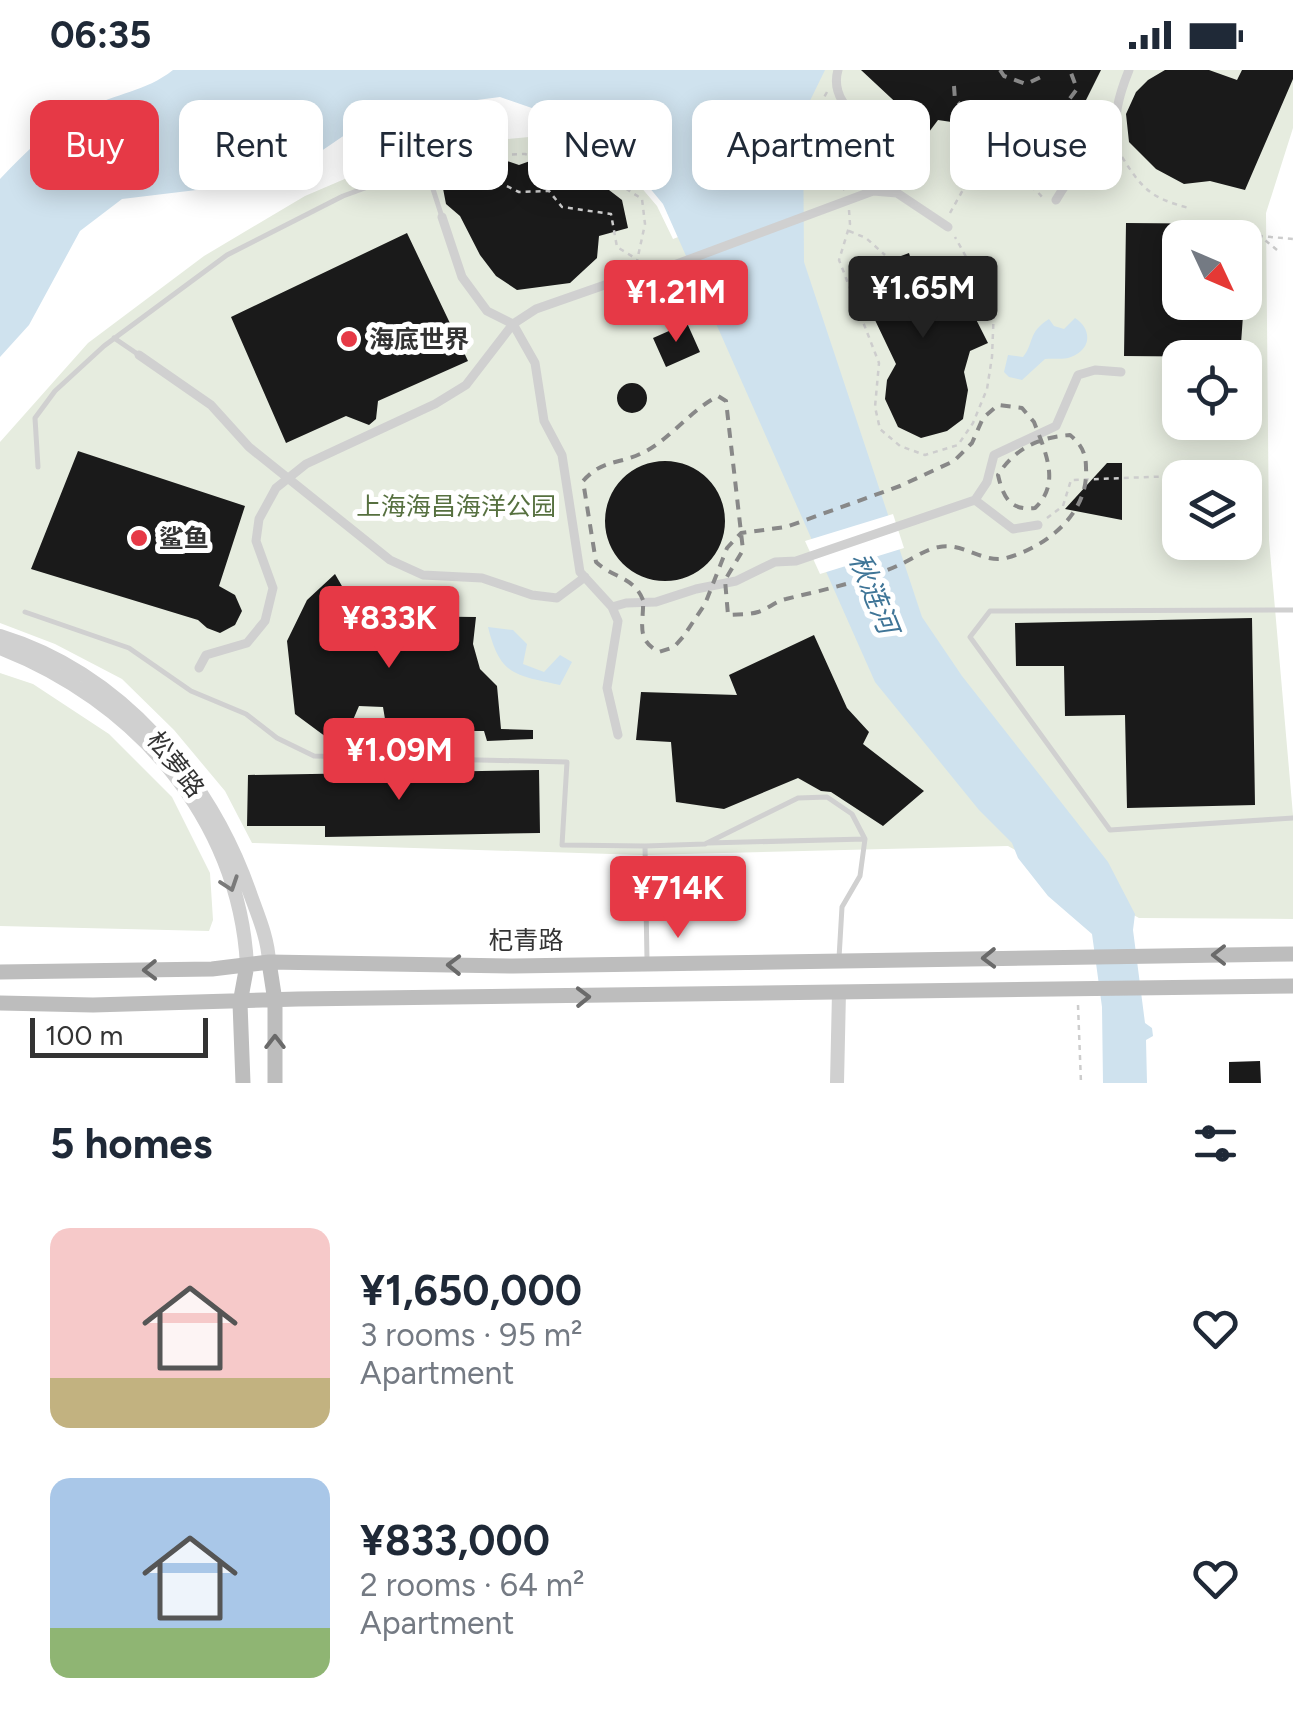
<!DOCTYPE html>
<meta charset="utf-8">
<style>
:root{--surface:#fff;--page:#f6f6f7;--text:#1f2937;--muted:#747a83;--accent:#e63946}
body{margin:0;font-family:Figtree,"Noto Sans SC",sans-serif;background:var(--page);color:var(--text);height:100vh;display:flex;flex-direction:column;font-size:38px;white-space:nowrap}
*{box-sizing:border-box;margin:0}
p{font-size:32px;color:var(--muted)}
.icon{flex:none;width:55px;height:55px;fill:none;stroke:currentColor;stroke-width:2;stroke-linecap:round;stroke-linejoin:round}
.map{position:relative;height:1013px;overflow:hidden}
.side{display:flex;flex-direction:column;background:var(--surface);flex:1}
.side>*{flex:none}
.top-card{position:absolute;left:30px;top:30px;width:1235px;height:90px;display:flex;gap:20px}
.needle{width:65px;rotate:134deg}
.tools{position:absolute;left:1162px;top:150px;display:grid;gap:20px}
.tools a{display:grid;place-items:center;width:100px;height:100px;border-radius:20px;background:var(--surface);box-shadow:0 5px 25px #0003;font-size:50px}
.scale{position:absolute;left:30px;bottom:25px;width:178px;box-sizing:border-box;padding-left:10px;border:5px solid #333;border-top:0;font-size:28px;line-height:35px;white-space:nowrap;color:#333;-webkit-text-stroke:8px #fff;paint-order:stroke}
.price{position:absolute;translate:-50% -85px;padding:0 22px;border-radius:10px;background:var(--accent);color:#fff;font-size:32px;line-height:65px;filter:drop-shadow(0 2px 5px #0008)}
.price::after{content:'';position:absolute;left:50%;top:60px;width:30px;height:22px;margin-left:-15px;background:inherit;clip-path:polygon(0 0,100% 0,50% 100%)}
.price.current{background:#222;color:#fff}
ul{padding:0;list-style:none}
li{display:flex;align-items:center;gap:30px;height:250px;padding:0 50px}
li span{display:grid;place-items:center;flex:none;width:280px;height:200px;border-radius:20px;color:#555}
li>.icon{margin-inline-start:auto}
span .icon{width:120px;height:120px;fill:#fffc;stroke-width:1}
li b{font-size:42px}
h2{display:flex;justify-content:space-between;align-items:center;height:120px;padding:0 50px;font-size:42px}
.tag{padding:0 35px;border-radius:20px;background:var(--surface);box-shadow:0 5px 25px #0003;font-size:35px;line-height:90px}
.tag.current{background:var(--accent);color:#fff}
.status{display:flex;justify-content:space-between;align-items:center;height:70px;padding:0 50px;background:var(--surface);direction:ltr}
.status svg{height:28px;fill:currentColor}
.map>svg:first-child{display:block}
.green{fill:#e6ecdf;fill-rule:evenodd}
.water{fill:#cfe2ee}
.pier{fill:#fff}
.building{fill:#1a1a1a}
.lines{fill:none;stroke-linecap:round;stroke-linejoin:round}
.path{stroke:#cdcdcd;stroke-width:2.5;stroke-dasharray:5 5;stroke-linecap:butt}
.service{stroke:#d0d0d0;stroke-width:5}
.pedestrian{stroke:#d0d0d0;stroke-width:9}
.tertiary{stroke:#d0d0d0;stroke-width:14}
.secondary{stroke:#bdbdbd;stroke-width:15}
.rail{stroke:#888;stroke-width:4;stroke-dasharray:10 8;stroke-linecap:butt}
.oneway{stroke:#7a7a7a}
.oneway2{stroke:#6a6a6a}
.poi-dot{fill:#e63946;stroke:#fff;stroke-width:4}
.labels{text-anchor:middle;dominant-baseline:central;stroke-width:10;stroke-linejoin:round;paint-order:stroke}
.poi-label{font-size:25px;font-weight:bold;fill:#333;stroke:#fff;text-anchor:start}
.park-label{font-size:25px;fill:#56703f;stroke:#fff}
.street-label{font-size:25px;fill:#333;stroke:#fff}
.water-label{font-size:28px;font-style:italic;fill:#3f7597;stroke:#fff}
</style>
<div class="status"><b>06:35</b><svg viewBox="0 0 49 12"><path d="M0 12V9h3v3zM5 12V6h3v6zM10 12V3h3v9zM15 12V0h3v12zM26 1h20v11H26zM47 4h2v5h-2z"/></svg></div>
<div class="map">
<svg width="1293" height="1013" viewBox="0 0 1293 1013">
<rect width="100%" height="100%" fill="#fff"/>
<!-- green -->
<path class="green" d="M810,0H1293V58L1266,143L1269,470L1293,745V849L1139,848L1008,776L643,785L252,773L225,721L174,660L122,609L55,574L0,553V372L88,273L204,186L305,126L417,78L529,67L628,102L657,136L673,169L785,126ZM1180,168H1245V232H1180ZM1180,288H1245V352H1180ZM1180,408H1245V472H1180Z
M0,603L33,614L109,664L172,727L210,803L213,850L209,861L0,856Z"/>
<!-- water -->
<path class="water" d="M173,0H825L803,45L804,192L922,547L962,606L1108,792L1135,844L1133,860L1145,953L1152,958L1153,966L1146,970L1147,1013H1103L1102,937L1092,864L1048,826L1018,788L1012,773L979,740L875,612L663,134L604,63L500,27L377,43L292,101L213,118L122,129L80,161L29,255L0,287V109C26,81 53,56 86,39C116,23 145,22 173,0Z
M1075,248C1092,259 1092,279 1071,287C1063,290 1054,288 1045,289L1022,310L1009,307L1004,302L1008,285L1023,287C1035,272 1027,263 1049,249L1054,256L1064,259Z
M488,557L513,560L527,574L523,594L544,602L560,585L572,592L560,615C514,605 500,605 488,557Z"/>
<!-- pier -->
<path class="pier" d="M893,444L904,478L820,504L805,471Z"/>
<!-- building -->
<path class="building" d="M861,0H1101L1076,50L1012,61L938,50L914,82L895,68L905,41Z
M1165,0H1209L1237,10L1242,0H1293V9L1245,120L1210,111L1184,114L1156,99L1129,72L1126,44L1136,22L1148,10Z
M495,87L519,95L530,91L543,93L568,102L590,119L609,120L622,130L628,158L599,166L597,188L570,213L517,220L496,206L480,185L460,146L446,134L440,103Z
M1126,153L1248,154L1247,168H1180V232H1244L1240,287L1124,286Z
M407,163L468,291L378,331L376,349L369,355L346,346L286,373L231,247Z
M909,183L912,193L931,187L937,196L947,192L988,273L970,281L964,302L968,320L963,349L947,361L921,368L898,357L885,329L887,310L896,294L853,204Z
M687,253L700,282L666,297L653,268Z
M617 328a15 15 0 1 1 30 0a15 15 0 1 1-30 0Z
M78,381L245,436L219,516L235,525L242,541L235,555L220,563L207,558L198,550L31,499Z
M605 451a60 60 0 1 1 120 0a60 60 0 1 1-120 0Z
M1107,393H1122V450L1065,439Z
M335,504L362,551L379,546L476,547L473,574L480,599L497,616L501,659L533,660V669L487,671L484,661H387L383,637L359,636L341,678L295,644L287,571L307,530Z
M1252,548L1255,735L1127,738L1125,645L1065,646L1064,596H1016L1015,553Z
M814,565L847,638L869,662L863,674L924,721L883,756L831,722L821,721L798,708L724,739L676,732L671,672L636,670L641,622L737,625L729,605Z
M539,700L540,763L325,767V756H247L248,705Z
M1260,991L1261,1013H1229V992Z"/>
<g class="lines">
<!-- path -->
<path class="path" d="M827,22L818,38L825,72L845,122
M1014,85L1027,87L1041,79
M462,86L525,84L622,116L642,129L645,154L637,191
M1122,87C1143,120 1151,128 1189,138
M968,94C981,113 988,104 1005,106C1020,107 1034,117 1042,127
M970,94L985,85L993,71L1003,70L1012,85L1004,93V105
M469,111L490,108L519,122L549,121L562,137L611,144L617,177L635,188
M849,140L850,154L839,190L879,293L875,337L880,359L900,376L925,385L958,375L973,353L987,319L992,287L994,237L955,167
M950,143L964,118L968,96
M849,161L866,168L885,185
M1277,180L1260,166L1293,169
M1047,448L1063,436L1071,410L1203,405
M1078,935L1081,1013"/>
<!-- service -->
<path class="service" d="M414,100L432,116L442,147
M114,268L139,285
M38,397L35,348L55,321L104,276L227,185L343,126L453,86
M1293,540L990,541L970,567L1110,760L1293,748
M25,542L129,578L191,621L246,644L277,668L314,686L567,692L562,775L645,776
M708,773L865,769
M647,890L645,776L705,774L798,728L827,727L852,744L865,769L860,806L842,837L839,888"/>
<!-- pedestrian -->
<path class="pedestrian" d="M838,0C830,27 853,45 870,62L873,121
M1056,130C1071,104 1087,88 1116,78C1113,48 1118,27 1129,0
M442,147L462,207L487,241L513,254L535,293L544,351L562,385L580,502L612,537L618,551L607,618L618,665
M139,285L211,335L249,377L390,490L423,505L482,508L532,525L557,528L585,507
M1038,455L1013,459L975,430L987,412L994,385L1056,356L1078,305L1095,300L1121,302
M612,537L626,533L656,532L696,519L736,511L775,492L796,491L975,430
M199,598L206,585L247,573L265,551L273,518L256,471L259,449L276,418L306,394L435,334L466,315L513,254L536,239L639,203L674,195L873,121L897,123L948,157"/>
<!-- tertiary -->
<path class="tertiary" d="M0,566C121,603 211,709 251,826C259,848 268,869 269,892
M0,578C134,630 239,747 247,895
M837,1013L839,922"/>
<!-- secondary -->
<path class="secondary" d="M269,892L275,931V1013
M0,902L212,899L269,892L513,896L1293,884
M0,933L93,935L298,929L1293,916
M243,1013L240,933L247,895"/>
<!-- rail -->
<path class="rail" d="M1000,0L1004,6L1026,14L1043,6
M954,16L955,30L971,44L1025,42L1056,47L1077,19L1071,3
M643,530C634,507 613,508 596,492L583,411C603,389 616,395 640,384C668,372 689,341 718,326L726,331L743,480L725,510L728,545C737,544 749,545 758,542C768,539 776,531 786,529C823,520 861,512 897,496C910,491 925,479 939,477C963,472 984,494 1006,488C1047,477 1089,443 1086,398C1086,383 1081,374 1070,365C1039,367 1014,379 998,405C1003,427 1010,441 1035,438C1056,418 1050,395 1041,370L1034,352L1022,338L998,335L983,348L972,373L954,391L900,416L786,457L741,463L727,478L705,534L683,567L674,577L659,582C635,569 644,554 643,530"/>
</g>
<!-- one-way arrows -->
<defs><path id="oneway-chevron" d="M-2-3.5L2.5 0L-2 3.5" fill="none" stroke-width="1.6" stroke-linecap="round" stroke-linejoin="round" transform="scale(2.5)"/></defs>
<use class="oneway" href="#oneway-chevron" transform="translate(230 814) rotate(71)"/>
<g class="oneway2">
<use href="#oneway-chevron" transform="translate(1219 885) rotate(180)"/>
<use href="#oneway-chevron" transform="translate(989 888) rotate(179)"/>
<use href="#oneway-chevron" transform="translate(454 895) rotate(-179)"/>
<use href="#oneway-chevron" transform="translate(150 900) rotate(179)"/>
<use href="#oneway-chevron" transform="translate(583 927) rotate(-1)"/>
<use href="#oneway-chevron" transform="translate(275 972) rotate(-90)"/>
</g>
<!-- markers -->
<g class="poi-dot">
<circle cx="349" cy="269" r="10"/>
<circle cx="139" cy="468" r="10"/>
</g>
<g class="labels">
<!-- poi labels -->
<g class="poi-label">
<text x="369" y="269">海底世界</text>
<text x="159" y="468">鲨鱼</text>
</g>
<!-- park labels -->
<g class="park-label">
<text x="456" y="436">上海海昌海洋公园</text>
</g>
<!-- street labels -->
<g class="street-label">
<text transform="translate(176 694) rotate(52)">松萝路</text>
<text x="526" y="870">杞青路</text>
</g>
<!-- water labels -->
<g class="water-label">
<text transform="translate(874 523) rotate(68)">秋涟河</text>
</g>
</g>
</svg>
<div class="tools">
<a><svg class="needle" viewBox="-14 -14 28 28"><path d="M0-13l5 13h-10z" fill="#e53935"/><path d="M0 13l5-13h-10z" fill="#747a83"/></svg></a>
<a><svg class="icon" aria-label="locate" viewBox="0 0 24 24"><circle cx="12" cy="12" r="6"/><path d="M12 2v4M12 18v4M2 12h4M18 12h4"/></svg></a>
<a><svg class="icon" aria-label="layers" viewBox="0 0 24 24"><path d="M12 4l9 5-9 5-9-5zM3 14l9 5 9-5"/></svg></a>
</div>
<div class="scale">100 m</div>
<b class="price current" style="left:923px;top:271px">¥1.65M</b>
<b class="price" style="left:676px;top:275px">¥1.21M</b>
<b class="price" style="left:389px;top:601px">¥833K</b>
<b class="price" style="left:399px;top:733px">¥1.09M</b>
<b class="price" style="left:678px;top:871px">¥714K</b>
<div class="top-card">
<a class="tag current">Buy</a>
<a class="tag">Rent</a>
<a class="tag">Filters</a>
<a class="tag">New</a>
<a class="tag">Apartment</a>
<a class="tag">House</a>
</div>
</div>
<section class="side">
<h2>5 homes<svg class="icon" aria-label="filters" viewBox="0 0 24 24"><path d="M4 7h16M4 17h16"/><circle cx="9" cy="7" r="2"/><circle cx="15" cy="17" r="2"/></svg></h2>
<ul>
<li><span style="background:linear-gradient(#f6c9c9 75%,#c2b280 0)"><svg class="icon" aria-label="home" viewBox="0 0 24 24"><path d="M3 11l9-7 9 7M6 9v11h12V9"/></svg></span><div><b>¥1,650,000</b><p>3 rooms · 95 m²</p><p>Apartment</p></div><svg class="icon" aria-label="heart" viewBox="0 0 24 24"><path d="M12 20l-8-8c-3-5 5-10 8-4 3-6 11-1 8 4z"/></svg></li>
<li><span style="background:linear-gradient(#a9c7e8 75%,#8fb573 0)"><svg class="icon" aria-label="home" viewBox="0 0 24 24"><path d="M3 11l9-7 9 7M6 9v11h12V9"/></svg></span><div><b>¥833,000</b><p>2 rooms · 64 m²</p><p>Apartment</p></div><svg class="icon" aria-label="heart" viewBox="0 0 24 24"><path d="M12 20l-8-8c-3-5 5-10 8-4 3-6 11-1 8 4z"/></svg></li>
</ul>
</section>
